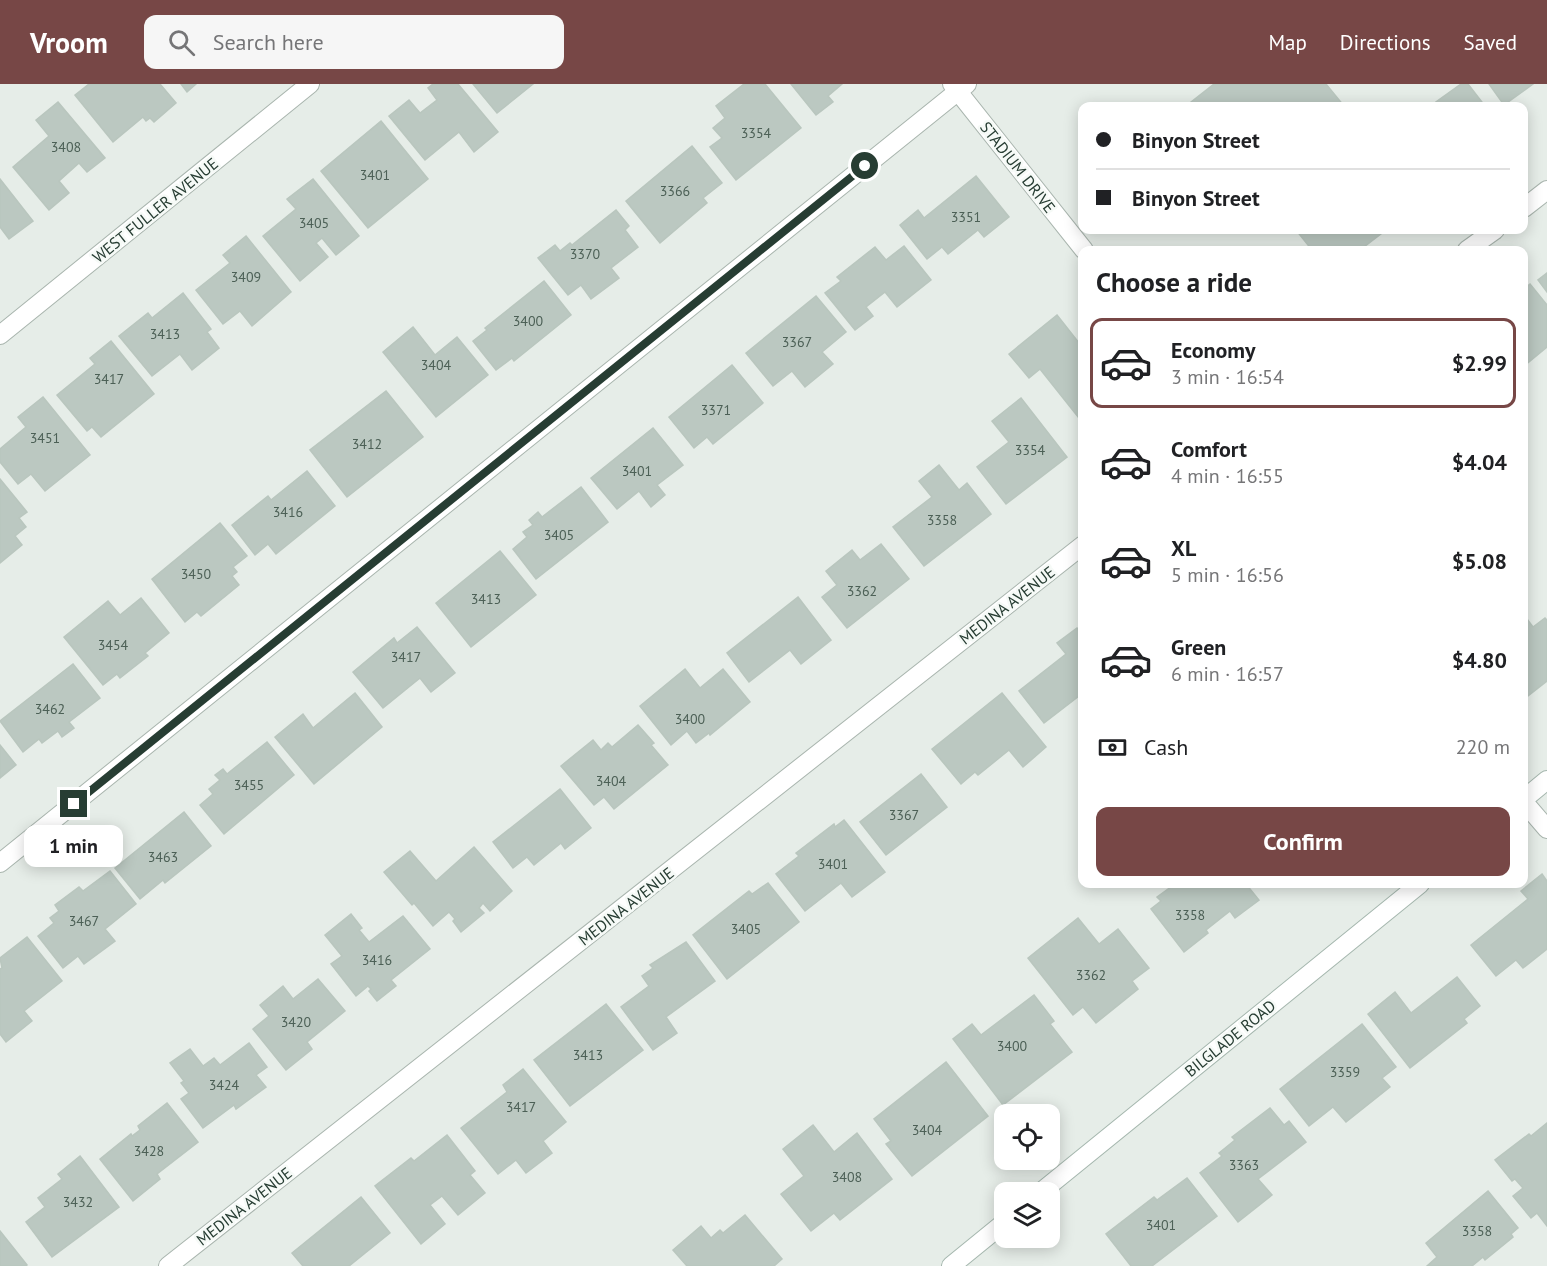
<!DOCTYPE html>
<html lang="en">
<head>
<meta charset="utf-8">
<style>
  :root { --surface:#fff; --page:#f6f6f6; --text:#202124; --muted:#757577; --line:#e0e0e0; --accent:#774746 }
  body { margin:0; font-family:"PT Sans",sans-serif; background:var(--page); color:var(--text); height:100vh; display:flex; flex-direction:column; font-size:22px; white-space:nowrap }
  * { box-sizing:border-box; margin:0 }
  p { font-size:20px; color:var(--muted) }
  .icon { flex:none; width:33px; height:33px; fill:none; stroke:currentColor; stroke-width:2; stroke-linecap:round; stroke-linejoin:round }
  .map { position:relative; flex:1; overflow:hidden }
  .details { position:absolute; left:1078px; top:162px; width:450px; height:642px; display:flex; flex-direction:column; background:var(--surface); border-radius:12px; box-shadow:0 3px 15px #0003 }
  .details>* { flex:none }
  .top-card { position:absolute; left:1078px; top:18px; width:450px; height:132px; border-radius:12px; box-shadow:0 3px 15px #0003; display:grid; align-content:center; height:132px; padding:0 18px; background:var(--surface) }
  .buttons { position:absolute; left:994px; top:1020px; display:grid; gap:12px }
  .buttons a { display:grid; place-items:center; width:66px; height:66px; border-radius:12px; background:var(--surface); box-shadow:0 3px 15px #0003; font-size:30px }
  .end { position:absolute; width:27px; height:27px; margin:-14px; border:8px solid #273d33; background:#fff; box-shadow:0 0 0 3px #fff }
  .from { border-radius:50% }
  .bubble { position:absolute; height:42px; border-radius:12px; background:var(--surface); box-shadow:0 3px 15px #0003; font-size:20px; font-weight:800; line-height:42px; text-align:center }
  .top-card b { display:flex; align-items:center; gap:21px; height:57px; font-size:22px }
  .top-card b+b { border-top:2px solid var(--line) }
  .top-card i { width:15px; height:15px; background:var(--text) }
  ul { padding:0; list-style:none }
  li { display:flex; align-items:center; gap:18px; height:90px; margin:0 12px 9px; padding:0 6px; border:3px solid transparent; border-radius:12px }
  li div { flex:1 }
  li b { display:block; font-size:22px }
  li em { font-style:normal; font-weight:800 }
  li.on { border-color:var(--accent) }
  li>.icon { width:54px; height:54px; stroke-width:1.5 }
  h2 { padding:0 18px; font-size:27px; line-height:72px }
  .pay { display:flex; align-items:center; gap:15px; height:66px; padding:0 18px; font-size:22px }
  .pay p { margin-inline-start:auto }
  .cta { display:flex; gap:12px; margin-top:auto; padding:12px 18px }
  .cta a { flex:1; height:69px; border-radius:12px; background:var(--accent); color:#fff; font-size:24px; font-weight:800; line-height:69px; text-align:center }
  header { display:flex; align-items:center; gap:36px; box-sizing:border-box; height:84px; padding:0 30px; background:var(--accent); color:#fff }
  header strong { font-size:28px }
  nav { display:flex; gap:33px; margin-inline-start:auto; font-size:21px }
  .search { width:420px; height:54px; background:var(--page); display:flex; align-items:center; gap:15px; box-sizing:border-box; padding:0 21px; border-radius:12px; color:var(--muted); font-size:22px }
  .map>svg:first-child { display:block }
  .building { fill:#bbc8c1; stroke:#b9c6be; stroke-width:1.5 }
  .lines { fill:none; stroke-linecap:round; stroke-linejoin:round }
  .street-casing { stroke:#a9b5ae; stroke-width:20 }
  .secondary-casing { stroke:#a5b7ae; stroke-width:20 }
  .street { stroke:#fff; stroke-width:18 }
  .secondary { stroke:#fff; stroke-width:18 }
  .route { stroke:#273d33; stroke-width:8 }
  .labels { text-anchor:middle; stroke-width:5; stroke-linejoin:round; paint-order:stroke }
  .number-label { font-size:14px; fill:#4c6056 }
  .street-label { font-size:16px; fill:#273d33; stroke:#f6faf7 }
</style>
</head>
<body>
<header>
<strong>Vroom</strong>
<div class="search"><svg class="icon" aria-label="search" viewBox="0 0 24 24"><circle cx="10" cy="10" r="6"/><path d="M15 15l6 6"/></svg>Search here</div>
<nav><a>Map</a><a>Directions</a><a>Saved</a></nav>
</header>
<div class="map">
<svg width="1547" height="1182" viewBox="0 0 1547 1182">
  <rect width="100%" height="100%" fill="#e6ede8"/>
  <g class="building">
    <path d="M89 0H160L176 19 154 38 150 34 146 37 143 33 113 58 75 11Z"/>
    <path d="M181 0H196L187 8Z"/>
    <path d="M433 0H458L498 48 474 68 459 48 425 76 389 32 409 16 420 29 437 16 428 4Z"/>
    <path d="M473 0H533L497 29Z"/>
    <path d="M744 0H765L801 44 736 96 710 63 722 54 713 44 725 34 716 22Z"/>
    <path d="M791 0H842L828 12 833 18 816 31Z"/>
    <path d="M1214 0H1326L1344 22H1186Z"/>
    <path d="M1461 0H1468L1485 22H1439L1436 18Z"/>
    <path d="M1489 0H1533L1504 21Z"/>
    <path d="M58 18 105 74 87 88 79 79 59 97 69 109 49 126 13 83 49 52 36 36Z"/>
    <path d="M381 37 428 95 368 144 321 87Z"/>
    <path d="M692 62 722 99 703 114 707 119 660 159 626 117Z"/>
    <path d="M976 92 1009 133 984 153 978 146 948 170 942 163 927 175 900 141 918 126 924 134Z"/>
    <path d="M0 95 33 137 9 155 0 143Z"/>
    <path d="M313 95 359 152 336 171 322 154 316 159 328 173 300 197 263 152 296 125 287 115Z"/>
    <path d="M616 126 629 142 625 146 638 163 611 184 619 194 591 215 581 201 568 211 538 174 555 161 560 167 570 159 572 161Z"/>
    <path d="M1296 146H1386L1360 166H1312Z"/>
    <path d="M246 152 291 208 252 242 240 227 223 240 196 206 230 179 223 171Z"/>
    <path d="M904 162 931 196 897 223 885 208 866 223 873 232 855 246 825 209 841 197 837 193 875 163 886 176Z"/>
    <path d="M1547 189V208L1538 196Z"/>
    <path d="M544 197 571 231 514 277 512 274 496 286 473 257 487 246 485 244Z"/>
    <path d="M1530 200 1547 221V263L1524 282V205Z"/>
    <path d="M183 209 211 245 207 248 219 264 192 286 180 270 152 292 119 252 148 229 152 234Z"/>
    <path d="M816 212 846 248 822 268 833 280 805 303 792 287 773 302 746 269Z"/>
    <path d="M1057 231 1083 264V339L1040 285 1029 294 1009 270Z"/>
    <path d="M413 243 435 271 457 253 488 291 436 333 383 268Z"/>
    <path d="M111 257 154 310 101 353 92 343 87 347 57 311 95 280 90 274Z"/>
    <path d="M732 281 763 319 713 360 707 353 694 364 669 333Z"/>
    <path d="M386 307 423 353 347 413 310 366Z"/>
    <path d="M43 313 90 371 45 407 31 390 18 400 0 378V365L26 343 18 333Z"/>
    <path d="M1021 314 1067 373 1006 420 977 383 1009 358 992 337Z"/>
    <path d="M653 344 683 381 657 401 665 411 651 423 639 407 617 425 591 394Z"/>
    <path d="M939 381 959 406 967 399 991 430 924 482 893 443 932 413 919 397Z"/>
    <path d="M307 387 335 422 276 470 268 460 255 471 232 441 268 412 271 416Z"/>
    <path d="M0 395 27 428 19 434 26 443 15 452 22 461 0 479Z"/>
    <path d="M581 403 608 438 536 495 513 465 527 453 523 448 533 441 529 436 538 428 542 433Z"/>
    <path d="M220 439 247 472 233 483 237 488 232 492 239 501 201 532 197 528 185 538 152 495Z"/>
    <path d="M881 460 909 495 847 544 822 513 837 501 826 487 852 466 860 476Z"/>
    <path d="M500 467 536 511 471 563 436 519Z"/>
    <path d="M798 513 831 556 801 580 790 566 749 598 727 569Z"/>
    <path d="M141 514 169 549 145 569 148 572 120 594 117 590 103 601 64 553 108 517 120 531Z"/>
    <path d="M1524 531 1533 543 1545 534 1547 536V597L1524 615Z"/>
    <path d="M417 543 455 589 431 608 420 594 383 624 353 588 394 554 397 559Z"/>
    <path d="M1077 544 1083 551V609L1044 639 1019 607 1066 570 1057 559Z"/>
    <path d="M73 580 100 614 69 638 74 644 62 653 58 647 42 659 39 655 23 668 0 637Z"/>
    <path d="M685 585 700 604 723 585 750 618 710 651 709 649 696 659 687 647 671 661 640 622Z"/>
    <path d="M355 609 382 643 314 700 275 653 303 630 313 644Z"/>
    <path d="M1002 609 1046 663 1023 683 1009 666 978 691 975 688 961 700 932 665Z"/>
    <path d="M638 641 654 659 651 661 668 681 614 725 604 713 594 721 561 682 593 656 601 666 608 659 612 663Z"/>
    <path d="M267 658 294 691 224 750 200 721 213 710 209 705 220 696 215 691 223 685 227 690Z"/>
    <path d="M0 661 16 681 0 694Z"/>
    <path d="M921 690 947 723 886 771 860 738Z"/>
    <path d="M560 705 591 744 565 765 561 759 534 781 527 773 513 784 493 758Z"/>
    <path d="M184 728 211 762 165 799 163 796 140 815 115 784Z"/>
    <path d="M844 736 885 788 852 813 841 799 805 827 776 790 799 772 796 769 834 740 835 743Z"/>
    <path d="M474 763 512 807 490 827 483 819 479 824 484 829 461 848 453 837 455 835 449 828 433 842 414 819 412 821 384 788 410 767 436 797Z"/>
    <path d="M110 787 136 820 105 845 115 857 84 880 78 872 63 884 38 852 54 839 50 834 59 827 55 821 79 803 83 807Z"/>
    <path d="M1542 790 1547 797V865L1523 884 1516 876 1496 892 1471 861 1528 815 1521 807Z"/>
    <path d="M768 799 799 838 727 895 693 851 749 807 752 810Z"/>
    <path d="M1175 800H1246L1259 816 1235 834 1230 827 1206 846 1208 849 1184 868 1151 825 1161 817 1157 813Z"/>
    <path d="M351 830 362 844 359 846 369 858 403 832 430 865 391 896 396 902 377 917 369 907 371 905 368 902 356 912 331 880 342 872 325 851Z"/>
    <path d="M1078 834 1099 860 1118 845 1149 884 1132 897 1138 905 1096 939 1083 923 1073 931 1028 874Z"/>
    <path d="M27 853 62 897 24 927 32 937 6 958 0 950V885L2 884 0 874Z"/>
    <path d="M686 858 715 897 666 933 677 949 653 966 621 923 649 902 642 892 653 884 650 881Z"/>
    <path d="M1457 893 1480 922 1464 935 1467 939 1410 984 1368 930 1395 908 1411 929Z"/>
    <path d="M318 895 345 927 307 958 312 965 286 986 253 945 269 932 260 921 283 902 293 915Z"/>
    <path d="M1034 911 1054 937 1050 940 1072 968 1003 1021 953 955 972 940 981 951Z"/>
    <path d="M606 920 643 966 570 1022 534 976Z"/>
    <path d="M1362 940 1396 983 1382 994 1390 1003 1346 1038 1333 1023 1309 1042 1280 1005Z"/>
    <path d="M249 959 267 983 256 991 266 1003 236 1025 234 1021 203 1044 181 1015 189 1009 181 999 184 997 170 979 190 965 203 982 214 974 220 981Z"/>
    <path d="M946 978 988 1032 912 1092 886 1060 891 1057 874 1035Z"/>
    <path d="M523 985 566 1038 543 1057 552 1069 526 1089 516 1076 498 1090 461 1044 507 1008 503 1001Z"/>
    <path d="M167 1019 198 1058 157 1090 160 1095 133 1117 100 1075 131 1050 132 1052 140 1046 138 1042Z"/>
    <path d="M1270 1024 1284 1041 1289 1037 1306 1058 1258 1095 1272 1111 1238 1138 1200 1089 1222 1072 1219 1069 1235 1056 1232 1053Z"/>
    <path d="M1547 1039V1142L1537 1129 1531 1134 1513 1112 1523 1104 1515 1095 1512 1097 1495 1076 1529 1050 1531 1052Z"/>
    <path d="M813 1041 834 1068 857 1049 892 1095 840 1136 834 1129 811 1147 781 1110 804 1092 783 1065Z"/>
    <path d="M447 1051 475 1087 470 1091 485 1109 458 1131 442 1112 430 1121 445 1140 421 1160 375 1102 411 1074 414 1077Z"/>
    <path d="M80 1072 119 1123 52 1173 26 1138 45 1123 38 1114 62 1095 58 1090Z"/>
    <path d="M1187 1094 1217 1132 1152 1182H1131L1106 1150 1154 1113 1157 1116Z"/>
    <path d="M1488 1107 1518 1144 1511 1150 1513 1153 1485 1176 1483 1173 1472 1182H1427L1437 1173 1426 1159Z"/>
    <path d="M361 1113 390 1149 349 1182H303L292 1169Z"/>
    <path d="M745 1131 782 1175 774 1182H687L673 1166 701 1142 711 1154 720 1146 723 1149Z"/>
    <path d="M0 1147 27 1181 26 1182H0Z"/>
  </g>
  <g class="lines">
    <g class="street-casing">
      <g id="street">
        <path d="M952 0 1084 166"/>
        <path d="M1524 124 1547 106"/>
        <path d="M1467 166 1495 146"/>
        <path d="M0 251 310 0"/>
        <path d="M1524 718 1547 745"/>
        <path d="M0 779 967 0"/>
        <path d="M168 1182 1083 461"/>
      </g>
    </g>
    <g class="secondary-casing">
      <g id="secondary">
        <path d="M1524 715 1547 696"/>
        <path d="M1041 1108 1420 800"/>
        <path d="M951 1182 1005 1138"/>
      </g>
    </g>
    <use href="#street" class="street"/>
    <use href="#secondary" class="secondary"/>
  </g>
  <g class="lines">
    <path class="route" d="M74 720 865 82"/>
  </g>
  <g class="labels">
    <g class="number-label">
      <text x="756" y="54">3354</text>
      <text x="66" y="68">3408</text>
      <text x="375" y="96">3401</text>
      <text x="675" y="112">3366</text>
      <text x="966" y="138">3351</text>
      <text x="314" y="144">3405</text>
      <text x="585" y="175">3370</text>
      <text x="246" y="198">3409</text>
      <text x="528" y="242">3400</text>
      <text x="165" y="255">3413</text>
      <text x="797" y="263">3367</text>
      <text x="436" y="286">3404</text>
      <text x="109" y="300">3417</text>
      <text x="716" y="331">3371</text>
      <text x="45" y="359">3451</text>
      <text x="367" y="365">3412</text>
      <text x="1030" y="371">3354</text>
      <text x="637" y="392">3401</text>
      <text x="288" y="433">3416</text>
      <text x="942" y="441">3358</text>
      <text x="559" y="456">3405</text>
      <text x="196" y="495">3450</text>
      <text x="862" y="512">3362</text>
      <text x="486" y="520">3413</text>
      <text x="113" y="566">3454</text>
      <text x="406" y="578">3417</text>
      <text x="50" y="630">3462</text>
      <text x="690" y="640">3400</text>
      <text x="611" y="702">3404</text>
      <text x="249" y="706">3455</text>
      <text x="904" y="736">3367</text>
      <text x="163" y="778">3463</text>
      <text x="833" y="785">3401</text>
      <text x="1190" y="836">3358</text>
      <text x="84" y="842">3467</text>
      <text x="746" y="850">3405</text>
      <text x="377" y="881">3416</text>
      <text x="1091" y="896">3362</text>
      <text x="296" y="943">3420</text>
      <text x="1012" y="967">3400</text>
      <text x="588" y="976">3413</text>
      <text x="1345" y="993">3359</text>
      <text x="224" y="1006">3424</text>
      <text x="521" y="1028">3417</text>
      <text x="927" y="1051">3404</text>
      <text x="149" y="1072">3428</text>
      <text x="1244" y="1086">3363</text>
      <text x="847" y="1098">3408</text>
      <text x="78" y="1123">3432</text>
      <text x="1161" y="1146">3401</text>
      <text x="1477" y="1152">3358</text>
    </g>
    <g class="street-label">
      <text transform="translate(1018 83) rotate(52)" y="6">STADIUM DRIVE</text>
      <text transform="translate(155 126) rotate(-39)" y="6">WEST FULLER AVENUE</text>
      <text transform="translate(1007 521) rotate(-38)" y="6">MEDINA AVENUE</text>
      <text transform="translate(626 822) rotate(-38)" y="6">MEDINA AVENUE</text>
      <text transform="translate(1230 954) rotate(-39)" y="6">BILGLADE ROAD</text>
      <text transform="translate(244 1122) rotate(-38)" y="6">MEDINA AVENUE</text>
    </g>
  </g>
</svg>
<div class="buttons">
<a><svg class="icon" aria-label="locate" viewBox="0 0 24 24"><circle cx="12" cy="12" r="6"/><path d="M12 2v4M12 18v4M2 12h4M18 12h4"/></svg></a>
<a><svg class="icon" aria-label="layers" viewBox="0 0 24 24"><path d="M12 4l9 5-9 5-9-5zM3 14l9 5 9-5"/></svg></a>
</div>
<i class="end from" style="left:865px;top:82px"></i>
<i class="end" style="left:74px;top:720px"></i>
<div class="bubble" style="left:24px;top:741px;width:99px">1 min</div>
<div class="top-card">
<b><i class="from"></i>Binyon Street</b>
<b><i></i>Binyon Street</b>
</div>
<section class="details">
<h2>Choose a ride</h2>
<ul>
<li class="on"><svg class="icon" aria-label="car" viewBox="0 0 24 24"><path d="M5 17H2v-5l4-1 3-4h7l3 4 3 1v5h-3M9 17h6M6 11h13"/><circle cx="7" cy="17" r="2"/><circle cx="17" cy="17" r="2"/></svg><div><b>Economy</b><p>3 min · 16:54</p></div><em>$2.99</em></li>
<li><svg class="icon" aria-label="car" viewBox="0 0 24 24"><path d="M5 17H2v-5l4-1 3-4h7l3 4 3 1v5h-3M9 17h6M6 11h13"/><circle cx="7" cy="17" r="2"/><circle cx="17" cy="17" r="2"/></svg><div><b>Comfort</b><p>4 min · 16:55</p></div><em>$4.04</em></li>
<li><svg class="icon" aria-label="car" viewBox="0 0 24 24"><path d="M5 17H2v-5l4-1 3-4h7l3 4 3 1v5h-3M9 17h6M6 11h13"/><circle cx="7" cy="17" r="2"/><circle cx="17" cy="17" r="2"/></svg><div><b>XL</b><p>5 min · 16:56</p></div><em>$5.08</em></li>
<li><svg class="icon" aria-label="car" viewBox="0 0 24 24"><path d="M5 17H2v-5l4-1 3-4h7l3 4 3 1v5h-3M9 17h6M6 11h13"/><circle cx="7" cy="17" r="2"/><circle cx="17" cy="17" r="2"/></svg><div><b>Green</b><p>6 min · 16:57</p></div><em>$4.80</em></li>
</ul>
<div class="pay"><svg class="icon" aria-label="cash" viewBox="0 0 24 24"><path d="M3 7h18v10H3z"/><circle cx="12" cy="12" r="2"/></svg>Cash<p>220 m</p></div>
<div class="cta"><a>Confirm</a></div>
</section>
</div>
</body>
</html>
